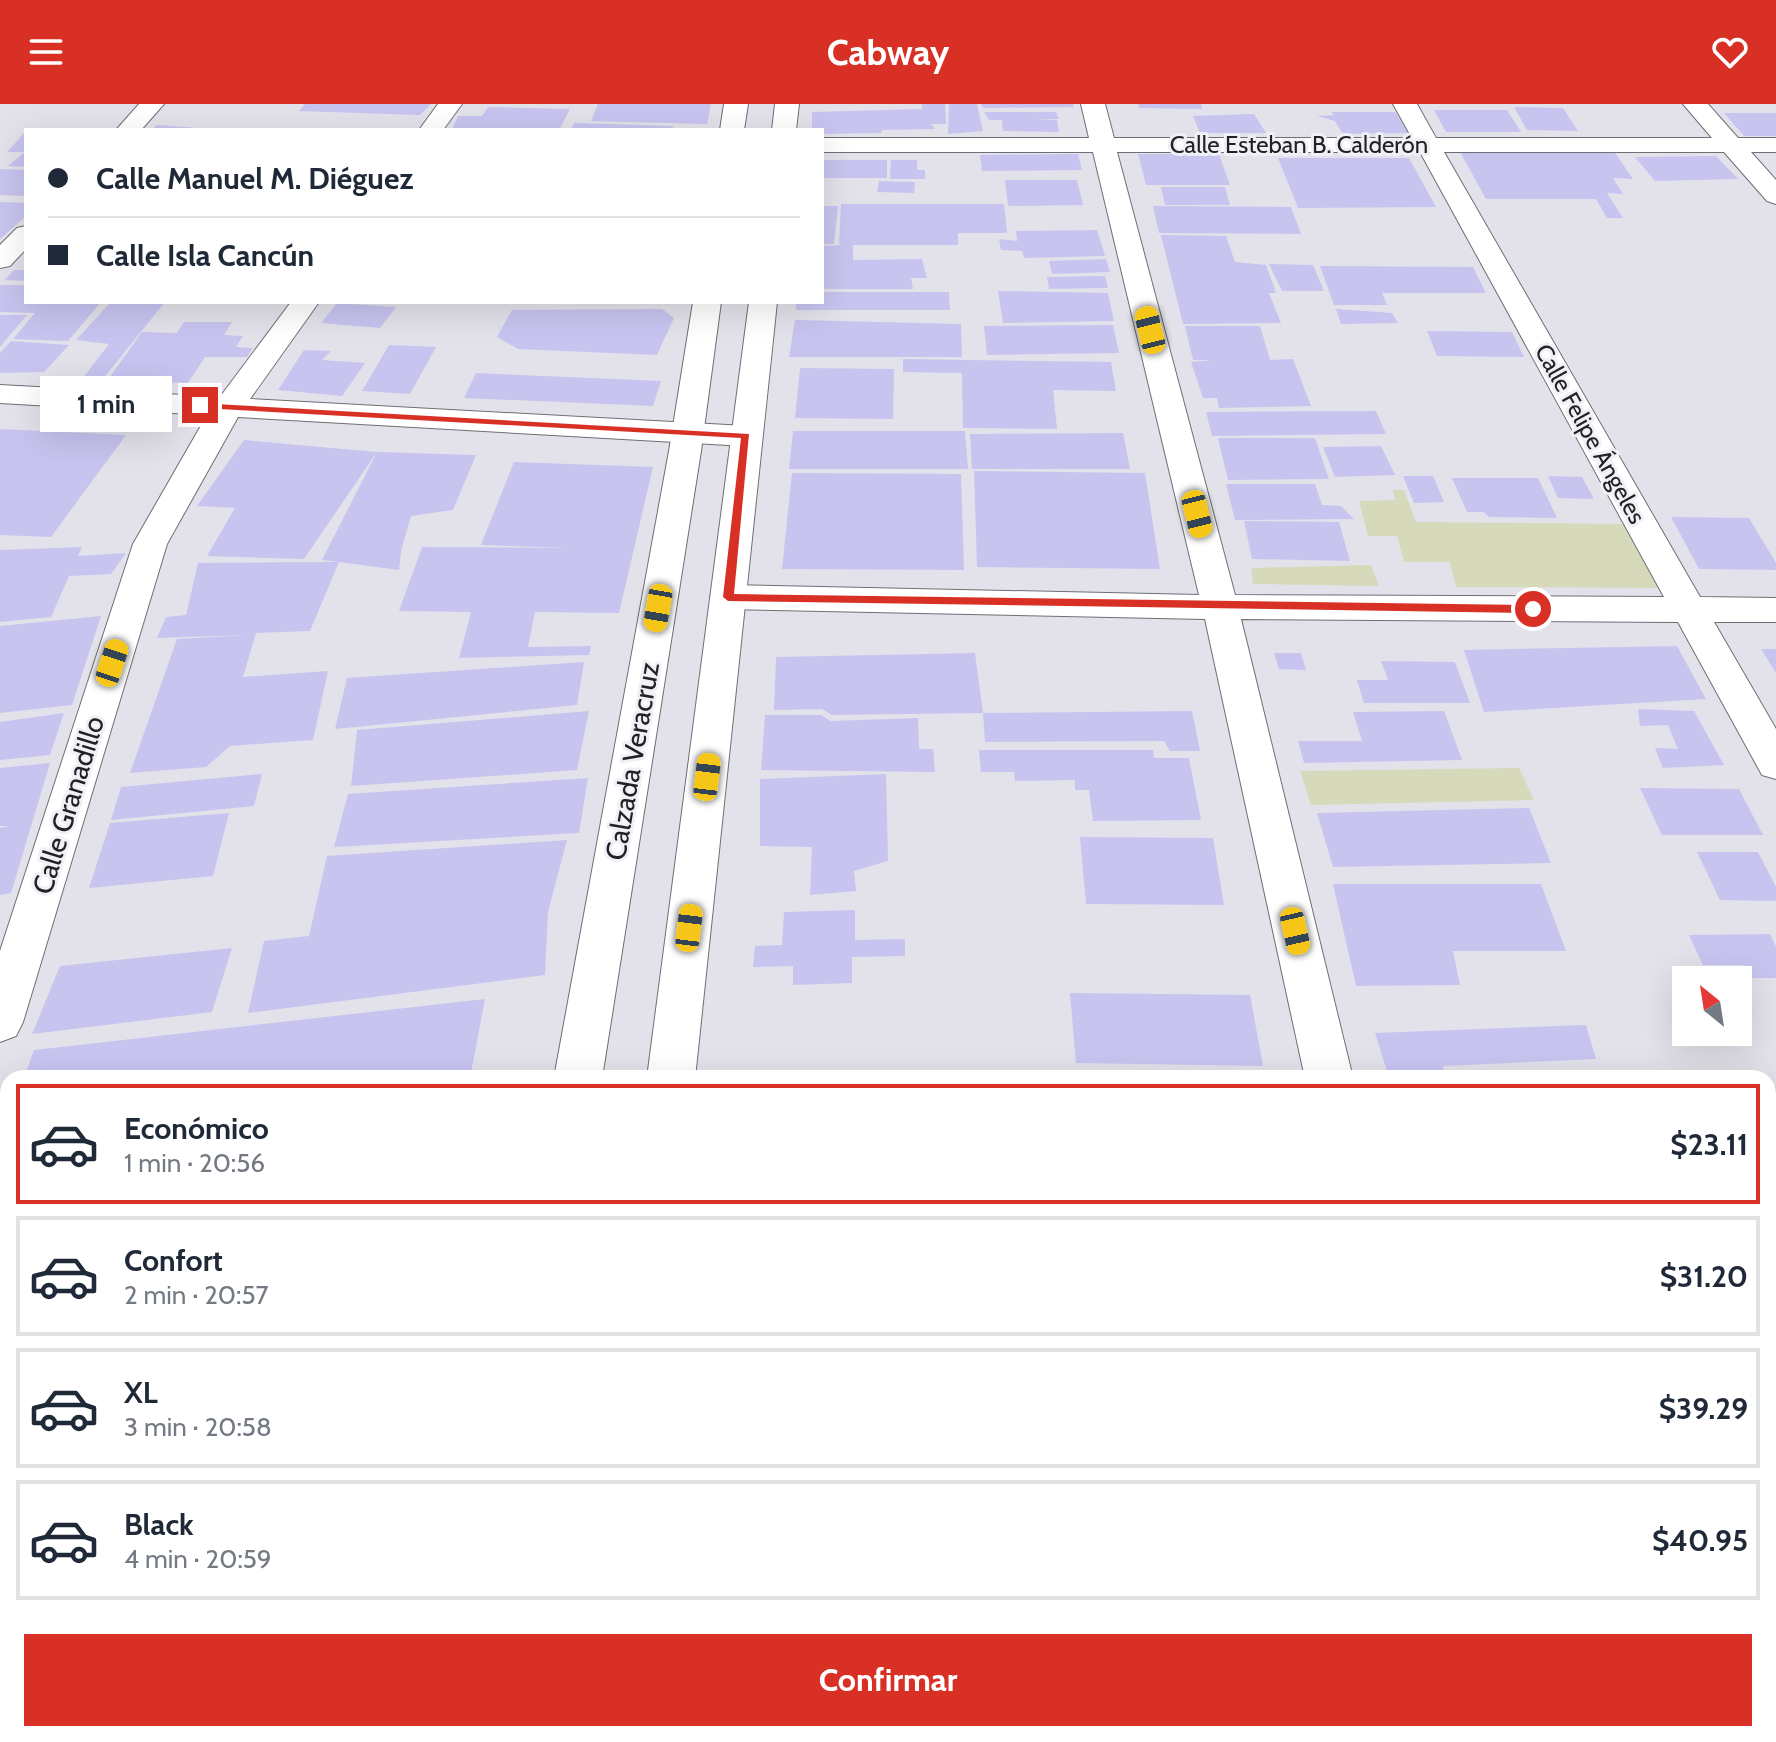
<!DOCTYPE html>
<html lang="es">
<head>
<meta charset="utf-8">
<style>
  :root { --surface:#fff; --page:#f6f6f7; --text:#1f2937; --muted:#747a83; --line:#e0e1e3; --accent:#d93025 }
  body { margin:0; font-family:Cabin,sans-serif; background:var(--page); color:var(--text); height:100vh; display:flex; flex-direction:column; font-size:30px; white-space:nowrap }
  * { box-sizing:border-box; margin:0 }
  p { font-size:26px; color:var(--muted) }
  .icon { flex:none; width:44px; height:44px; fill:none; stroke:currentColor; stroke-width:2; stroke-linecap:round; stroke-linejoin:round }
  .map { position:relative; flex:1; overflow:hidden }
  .side { position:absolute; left:0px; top:966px; width:1776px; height:672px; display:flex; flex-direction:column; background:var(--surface); border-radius:24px 24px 0 0; box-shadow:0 8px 32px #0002 }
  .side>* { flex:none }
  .banner { position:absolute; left:24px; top:24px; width:800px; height:176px; border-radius:0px; box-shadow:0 8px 32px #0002; display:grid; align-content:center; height:176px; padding:0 24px; background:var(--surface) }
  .needle { width:52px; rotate:330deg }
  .fabs { position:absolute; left:1672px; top:862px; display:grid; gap:16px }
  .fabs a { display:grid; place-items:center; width:80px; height:80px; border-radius:0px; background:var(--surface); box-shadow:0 8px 32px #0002; font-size:40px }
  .end { position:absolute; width:36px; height:36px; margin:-18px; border:10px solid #d93025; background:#fff; box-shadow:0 0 0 4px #fff }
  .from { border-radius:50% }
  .bubble { position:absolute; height:56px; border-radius:0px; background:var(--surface); box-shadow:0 8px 32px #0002; font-size:26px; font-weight:700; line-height:56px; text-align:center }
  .car { position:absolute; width:24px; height:48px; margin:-24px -12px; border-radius:10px; box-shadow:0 0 6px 2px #0007; background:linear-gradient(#f5c518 24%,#345 0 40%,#f5c518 0 76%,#345 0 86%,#f5c518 0) }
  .banner b { display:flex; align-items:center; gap:28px; height:76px; font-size:30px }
  .banner b+b { border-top:2px solid var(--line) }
  .banner i { width:20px; height:20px; background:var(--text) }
  ul { padding:14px 0 0; list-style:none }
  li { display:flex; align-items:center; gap:24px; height:120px; margin:0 16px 12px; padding:0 8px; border:4px solid var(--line); border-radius:0px }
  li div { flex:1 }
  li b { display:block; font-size:30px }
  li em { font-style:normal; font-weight:700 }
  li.on { border-color:var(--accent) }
  li>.icon { width:72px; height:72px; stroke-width:1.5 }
  .primary-button { display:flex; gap:16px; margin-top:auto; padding:16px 24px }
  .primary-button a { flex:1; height:92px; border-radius:0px; background:var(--accent); color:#fff; font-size:32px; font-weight:700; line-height:92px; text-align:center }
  header { display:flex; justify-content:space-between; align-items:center; height:104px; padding:0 24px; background:var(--accent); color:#fff; font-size:36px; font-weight:700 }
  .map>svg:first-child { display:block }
  .green { fill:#d7d9bb }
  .building { fill:#c7c4f0 }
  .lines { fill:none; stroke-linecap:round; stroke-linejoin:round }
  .minor-casing { stroke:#6f6e75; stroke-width:2 }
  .major-casing { stroke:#6f6e75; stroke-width:2 }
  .minor { fill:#fff; fill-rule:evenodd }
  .major { fill:#fff; fill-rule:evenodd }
  .route { fill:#d93025 }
  .labels { text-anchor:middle; stroke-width:6; stroke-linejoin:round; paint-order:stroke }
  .far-street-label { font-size:24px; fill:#222225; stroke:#f0f0f7 }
  .street-label { font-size:28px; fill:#222225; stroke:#f0f0f7 }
</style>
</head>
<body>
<header><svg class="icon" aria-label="menu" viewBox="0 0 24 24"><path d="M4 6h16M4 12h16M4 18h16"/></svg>Cabway<svg class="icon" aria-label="heart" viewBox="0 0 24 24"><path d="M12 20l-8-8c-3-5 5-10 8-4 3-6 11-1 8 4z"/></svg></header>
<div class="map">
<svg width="1776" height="1638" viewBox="0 0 1776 1638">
  <rect width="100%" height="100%" fill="#e3e2ea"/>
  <g class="green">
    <path d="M1393 386H1404L1416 418 1626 420 1663 484 1456 483 1450 458H1404L1397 432H1368L1359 397 1395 396Z"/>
    <path d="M1371 461 1379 482 1253 480 1251 464Z"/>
    <path d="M1519 664 1534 696 1311 701 1300 667Z"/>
  </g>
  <g class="building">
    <path d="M305 0H431L420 11 299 7Z"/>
    <path d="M598 0H711L707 20 591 17Z"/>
    <path d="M922 0H945L946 20H931L935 25 882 26 881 29 822 30V26H812V8L922 5Z"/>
    <path d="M949 0H977L983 27 948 30Z"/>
    <path d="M981 0H1073L1074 3 983 4Z"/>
    <path d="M1138 0H1201L1202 5 1139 4Z"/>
    <path d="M488 3 570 5 559 26H452L458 12H482Z"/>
    <path d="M1514 3 1563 4 1578 27 1527 26Z"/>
    <path d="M1434 6H1507L1521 28H1446Z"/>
    <path d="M984 8H1056L1059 15 1036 16H1057L1059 28 1003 27 1002 16H989Z"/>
    <path d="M1331 8H1395L1409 29 1343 30 1335 17 1317 12 1334 11Z"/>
    <path d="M1724 9H1776V32H1744Z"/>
    <path d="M1254 10 1266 29H1200L1193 12Z"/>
    <path d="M574 19 673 22 672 26H571Z"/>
    <path d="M157 21 197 24V26H152Z"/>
    <path d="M26 27V63L8 62 25 48H7Z"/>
    <path d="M1460 48 1615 49 1633 75 1613 74 1623 90 1607 89 1623 114H1607L1596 95H1486Z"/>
    <path d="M1078 50 1082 66 982 67 980 51Z"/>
    <path d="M1138 50H1219L1230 81H1146Z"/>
    <path d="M1716 52 1738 75 1655 77 1635 53Z"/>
    <path d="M1278 54H1409L1436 103 1298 104Z"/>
    <rect x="822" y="56" width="65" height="18"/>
    <path d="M891 56H917V66H925V75H890Z"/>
    <path d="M0 65 26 66V92L0 91Z"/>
    <path d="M1005 76H1077L1083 101 1008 102Z"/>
    <path d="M879 77 915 78 914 89 877 88Z"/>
    <path d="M1161 83H1225L1230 101H1165Z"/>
    <path d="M0 98 26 99V112L0 135Z"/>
    <path d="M841 100H1004L1007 129H958V141H853V156L922 155 927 174H911L913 185H822V142L842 141 839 140Z"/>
    <path d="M822 102H838L834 140H822Z"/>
    <path d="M1153 102 1291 103 1301 130 1159 129Z"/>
    <path d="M1097 126 1105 152 1024 154 1022 147 1001 146 999 135 1017 137 1016 127Z"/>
    <path d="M1161 131 1226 132 1235 158 1266 161 1276 189H1269L1281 219 1183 220Z"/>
    <path d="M1106 155 1110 168 1052 170 1049 157Z"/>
    <path d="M1269 160 1313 161 1324 187H1282Z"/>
    <path d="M1320 162 1473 163 1486 189H1382L1387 201H1334Z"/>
    <path d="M14 166H26V177L5 176Z"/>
    <path d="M1105 172 1108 184 1049 185 1047 173Z"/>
    <path d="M0 181H26V198H101L68 237 13 235 35 209 0 208Z"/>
    <path d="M998 187 1108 189 1114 217 1003 219Z"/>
    <path d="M822 188H949L950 206H796V198H822Z"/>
    <path d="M111 198H165L102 276 82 275 109 240 76 236Z"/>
    <path d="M337 199 396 203 380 224 321 219Z"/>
    <path d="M662 205 674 214 657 251 518 245 497 233 512 206Z"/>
    <path d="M1336 205 1392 209 1398 219 1341 220Z"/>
    <path d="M0 211H27L0 243Z"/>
    <path d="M795 216 961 220 962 253H789Z"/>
    <path d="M184 218H232L224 231 243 232 236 243 253 244 247 253H205L188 279 107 277 142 228 177 229Z"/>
    <path d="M1113 221 1119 249 987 251 984 222Z"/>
    <path d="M1185 222H1260L1270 256 1293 255 1311 302 1219 304 1217 294H1203L1191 258 1213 256H1193Z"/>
    <path d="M1427 227 1512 228 1524 253 1437 252Z"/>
    <path d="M11 237 69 241 44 268 0 269V249Z"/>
    <path d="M389 241 436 243 410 290 362 287Z"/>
    <path d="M304 246 331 247 322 256 365 259 342 292 278 286Z"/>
    <path d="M903 255 1111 258 1116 287 1053 286 1057 325 963 324 962 269 903 268Z"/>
    <path d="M800 264 894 265 893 315 795 314Z"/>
    <path d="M476 269 661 277 653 302 464 294Z"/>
    <path d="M1376 307 1386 330 1212 332 1206 308Z"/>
    <path d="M0 325 126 331 51 433 0 431Z"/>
    <path d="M793 327H965L968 365H789Z"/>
    <path d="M1123 329 1130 365H972L970 330Z"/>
    <path d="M1218 334H1315L1329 375 1228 376Z"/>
    <path d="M244 336 377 348 304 455 207 452 235 404 197 402Z"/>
    <path d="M1381 342 1395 371 1335 373 1323 343Z"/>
    <path d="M377 348 476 351 453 406 411 412 401 447 399 466 339 458 310 527 256 529 243 573 328 567 313 636 230 642 206 663 130 669 177 535 246 531 157 534 166 513 186 511 198 459 339 458 322 456Z"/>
    <path d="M514 358 653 363 619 509 535 508 528 543 591 542 589 551 459 554 471 508 399 507 422 443 571 444 481 441Z"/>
    <path d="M974 367 1145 369 1160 465 977 463Z"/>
    <path d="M792 369 961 370 964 466 782 465Z"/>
    <path d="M1403 372H1433L1444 398 1414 399Z"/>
    <path d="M1548 372 1582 373 1594 395 1558 394Z"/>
    <path d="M1452 374H1538L1557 414 1489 413 1483 408H1467Z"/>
    <path d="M1226 380H1315L1322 401 1341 402 1354 415 1235 416Z"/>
    <path d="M1671 413 1749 414 1776 459V466L1699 465Z"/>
    <path d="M1244 417 1339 418 1350 457 1252 455Z"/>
    <path d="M82 443 78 452 126 449 111 470 69 472 51 513 0 518V446Z"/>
    <path d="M101 512 72 601 0 609V522Z"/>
    <path d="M1677 542 1706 595 1484 608 1464 546Z"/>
    <path d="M1761 545H1776V569Z"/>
    <path d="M975 549 983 609 832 611 822 605 774 606 776 553Z"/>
    <path d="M1274 549H1301L1306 566 1279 565Z"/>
    <path d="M1381 557 1455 558 1470 599H1364L1357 576H1388Z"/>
    <path d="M584 558 577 601 335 625 347 574Z"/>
    <path d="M1638 605 1694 607 1724 661 1663 664 1655 644 1678 645 1668 621 1640 622Z"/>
    <path d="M589 607 577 666 351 682 357 626Z"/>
    <path d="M1192 607 1200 647H1170L1164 637 985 638 983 609Z"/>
    <path d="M1444 607 1462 656 1304 659 1298 637H1362L1353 608Z"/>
    <path d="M64 609 50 651 0 656V618Z"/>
    <path d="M765 611H821L831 617 918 614 919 645H933L935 668 761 666Z"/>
    <path d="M979 646H1153L1154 654H1189L1201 716 1093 717 1089 686H1075V676L1015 677 1014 668H981Z"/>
    <path d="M50 659 11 789 0 791V724L9 722H0V664Z"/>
    <path d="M262 670 254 702 111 716 121 683Z"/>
    <path d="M886 670 888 757 854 767 856 787 810 791 812 743 760 742V675Z"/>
    <path d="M588 674 579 729 334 743 348 690Z"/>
    <path d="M1640 684 1739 685 1763 731H1662Z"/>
    <path d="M1529 704 1551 759 1333 763 1317 709Z"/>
    <path d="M229 709 213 772 89 784 110 719Z"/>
    <path d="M1080 733 1213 734 1224 801 1086 800Z"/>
    <path d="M567 736 548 808 545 871 248 909 264 837 309 832 327 752Z"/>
    <path d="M1697 748H1758L1776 783V797L1720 796Z"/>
    <path d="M1333 780H1541L1566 847H1453L1460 881 1356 882Z"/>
    <path d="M855 806V836L905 835V852L852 853V879L793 881V862L753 863 755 842 782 841 784 808Z"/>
    <path d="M1770 830 1776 843V874H1749L1743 861H1703L1689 831Z"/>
    <path d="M232 844 212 908 32 930 60 862Z"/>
    <path d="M1070 889 1250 891 1263 962 1076 959Z"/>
    <path d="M485 895 470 974H24L34 946Z"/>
    <path d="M1586 921 1596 955 1443 962 1446 974H1389L1375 929Z"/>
    <rect x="1768" y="983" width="8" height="37"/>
    <path d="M8 1064V1291L0 1293V1082Z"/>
    <rect x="1768" y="1073" width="8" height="107"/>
    <path d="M1768 1266 1776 1285V1349H1768Z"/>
    <path d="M8 1483V1630H167L164 1638H0V1485Z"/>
    <path d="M221 1630H375L374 1638H219Z"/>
  </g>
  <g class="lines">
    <g class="minor-casing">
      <g id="minor">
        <path d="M139 0H164L141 26H116Z"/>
        <path d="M438 0H462L443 26H419Z"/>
        <path d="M1081 0H1105L1114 34H1412L1393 0H1417L1436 34H1712L1683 0H1708L1738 34H1776V48H1751L1776 76V100L1767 97 1724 48H1444L1700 493 1776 494V518H1714L1776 625V675L1762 671 1678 518 1241 515 1353 974H1305L1205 515 728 505 715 501 710 493 715 485 728 481 1199 491 1093 48H822V34H1089ZM1117 48H1420L1664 493 1235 491Z"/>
        <path d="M26 122V145L10 162 0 164V141L17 124Z"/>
        <path d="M291 198H319L250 295 746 322 757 325 762 332 757 339 746 342 238 313 167 440 23 918 16 932 0 938V847L133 440 207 311 0 299V281L220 293Z"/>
        <path d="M550 1630H770L773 1638H547Z"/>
        <path d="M1449 1630H1513L1515 1638H1451Z"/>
      </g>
    </g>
    <g class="major-casing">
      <g id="major">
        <path d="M724 0H748L744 26H720Z"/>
        <path d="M775 0H799L796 26H772Z"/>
        <path d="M693 198H721L701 347 602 974H554L669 347Z"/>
        <path d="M749 198H777L695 974H647Z"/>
        <path d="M8 1320V1378L0 1380V1322Z"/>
        <path d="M8 1401V1461L0 1463V1403Z"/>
        <path d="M456 1630H520L519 1638H455Z"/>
        <path d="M561 1630H625L624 1638H560Z"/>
      </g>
    </g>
    <use href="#minor" class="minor"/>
    <use href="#major" class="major"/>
  </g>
  <path class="route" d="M197 299 749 330 734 490 1533 501 1538 505 1533 509 728 497 723 493 741 334 200 304Z"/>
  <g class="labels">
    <g class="far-street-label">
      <text x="1299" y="49">Calle Esteban B. Calderón</text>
      <text transform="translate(1590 330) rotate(61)" y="8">Calle Felipe Ángeles</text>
    </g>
    <g class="street-label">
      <text transform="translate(632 657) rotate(-80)" y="10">Calzada Veracruz</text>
      <text transform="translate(68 701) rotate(-73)" y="10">Calle Granadillo</text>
    </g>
  </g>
</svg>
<div class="fabs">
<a><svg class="needle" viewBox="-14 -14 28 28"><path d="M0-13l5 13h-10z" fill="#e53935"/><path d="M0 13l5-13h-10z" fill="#747a83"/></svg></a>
</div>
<i class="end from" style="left:1533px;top:505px"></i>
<i class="end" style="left:200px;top:301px"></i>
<div class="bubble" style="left:40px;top:272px;width:132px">1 min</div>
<i class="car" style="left:1150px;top:226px;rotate:346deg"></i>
<i class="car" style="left:1197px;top:410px;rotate:166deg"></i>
<i class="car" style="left:658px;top:504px;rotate:190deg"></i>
<i class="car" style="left:112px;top:559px;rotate:18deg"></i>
<i class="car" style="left:707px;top:673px;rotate:7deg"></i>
<i class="car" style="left:689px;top:824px;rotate:7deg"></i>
<i class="car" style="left:1295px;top:827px;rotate:167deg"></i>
<div class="banner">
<b><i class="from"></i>Calle Manuel M. Diéguez</b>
<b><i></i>Calle Isla Cancún</b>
</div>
<section class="side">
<ul>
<li class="on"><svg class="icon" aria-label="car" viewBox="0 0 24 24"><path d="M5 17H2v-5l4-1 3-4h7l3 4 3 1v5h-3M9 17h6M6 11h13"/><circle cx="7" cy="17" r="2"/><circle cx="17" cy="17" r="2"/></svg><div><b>Económico</b><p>1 min · 20:56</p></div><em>$23.11</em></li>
<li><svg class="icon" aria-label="car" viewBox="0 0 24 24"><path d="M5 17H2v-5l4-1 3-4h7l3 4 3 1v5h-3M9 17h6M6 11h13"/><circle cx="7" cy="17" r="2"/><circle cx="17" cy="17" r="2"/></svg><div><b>Confort</b><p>2 min · 20:57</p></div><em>$31.20</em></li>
<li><svg class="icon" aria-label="car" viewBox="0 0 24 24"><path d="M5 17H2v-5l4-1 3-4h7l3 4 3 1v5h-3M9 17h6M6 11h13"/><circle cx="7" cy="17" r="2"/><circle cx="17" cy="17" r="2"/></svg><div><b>XL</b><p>3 min · 20:58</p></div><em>$39.29</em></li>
<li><svg class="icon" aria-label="car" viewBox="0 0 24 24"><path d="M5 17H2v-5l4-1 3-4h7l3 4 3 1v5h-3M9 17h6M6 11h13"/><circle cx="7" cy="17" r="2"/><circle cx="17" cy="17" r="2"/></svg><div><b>Black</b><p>4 min · 20:59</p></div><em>$40.95</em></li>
</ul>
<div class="primary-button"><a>Confirmar</a></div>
</section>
</div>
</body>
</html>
